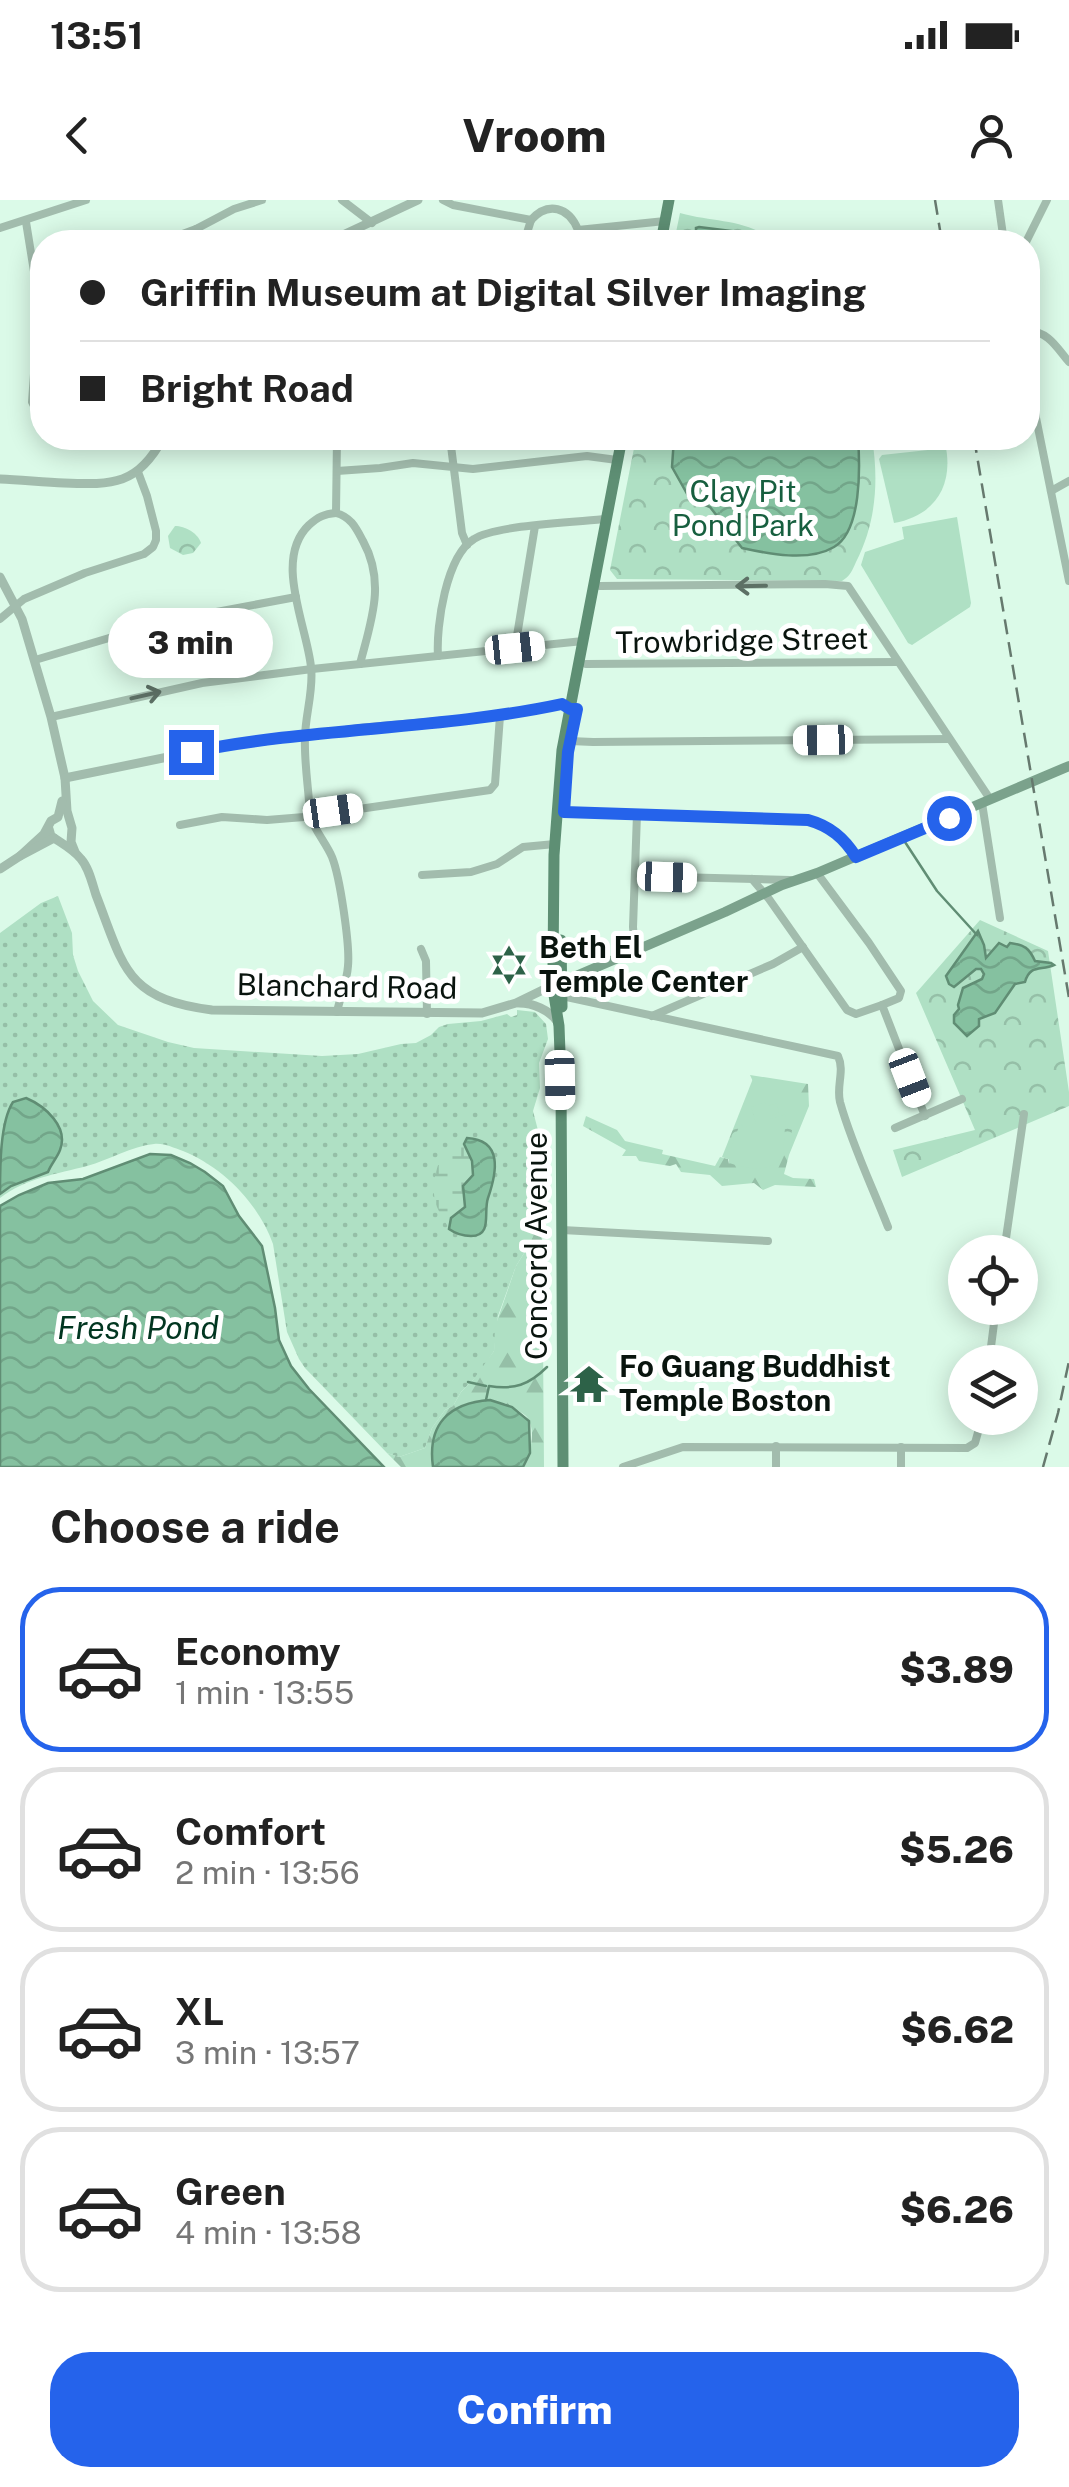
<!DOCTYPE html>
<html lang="en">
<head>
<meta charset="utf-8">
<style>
  :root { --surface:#fff; --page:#f2f2f2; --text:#222; --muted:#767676; --line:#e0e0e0; --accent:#2563eb }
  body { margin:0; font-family:"Public Sans",sans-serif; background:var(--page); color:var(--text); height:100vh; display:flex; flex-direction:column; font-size:38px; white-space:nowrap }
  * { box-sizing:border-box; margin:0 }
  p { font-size:32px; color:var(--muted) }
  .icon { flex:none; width:55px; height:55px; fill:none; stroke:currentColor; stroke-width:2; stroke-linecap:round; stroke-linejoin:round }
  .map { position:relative; height:1267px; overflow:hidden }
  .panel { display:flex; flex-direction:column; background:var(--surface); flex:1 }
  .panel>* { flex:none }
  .guide { position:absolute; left:30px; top:30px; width:1010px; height:220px; border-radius:40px; box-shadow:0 5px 25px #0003; display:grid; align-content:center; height:220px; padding:0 50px; background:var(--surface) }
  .controls { position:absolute; left:948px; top:1035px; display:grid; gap:20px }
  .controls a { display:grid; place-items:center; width:90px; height:90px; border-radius:50%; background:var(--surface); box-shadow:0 5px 25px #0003; font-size:50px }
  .end { position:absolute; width:45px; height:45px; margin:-22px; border:12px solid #2563eb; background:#fff; box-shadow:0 0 0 5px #fff }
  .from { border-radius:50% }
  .bubble { position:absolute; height:70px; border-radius:35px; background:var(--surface); box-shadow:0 5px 25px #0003; font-size:32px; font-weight:800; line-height:70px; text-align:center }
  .car { position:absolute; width:30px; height:60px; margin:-30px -15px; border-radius:12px; box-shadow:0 0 8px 2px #0007; background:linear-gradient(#fff 24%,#345 0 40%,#fff 0 76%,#345 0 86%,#fff 0) }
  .guide b { display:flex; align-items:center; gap:35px; height:95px; font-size:38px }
  .guide b+b { border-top:2px solid var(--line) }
  .guide i { width:25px; height:25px; background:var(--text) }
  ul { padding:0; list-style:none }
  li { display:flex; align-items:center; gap:30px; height:165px; margin:0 20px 15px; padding:0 30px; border:5px solid var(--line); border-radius:40px }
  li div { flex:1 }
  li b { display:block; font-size:38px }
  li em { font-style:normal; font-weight:800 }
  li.selected { border-color:var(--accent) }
  li>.icon { width:90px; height:90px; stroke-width:1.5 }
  h2 { padding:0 50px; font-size:45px; line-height:120px }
  .cta { display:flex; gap:20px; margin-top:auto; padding:20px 50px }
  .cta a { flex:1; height:115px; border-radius:40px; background:var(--accent); color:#fff; font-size:40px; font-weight:800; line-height:115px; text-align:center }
  .status { display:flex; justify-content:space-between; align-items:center; height:70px; padding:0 50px; background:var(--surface); direction:ltr }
  .status svg { height:28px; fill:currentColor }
  header { display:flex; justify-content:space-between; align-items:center; height:130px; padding:0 50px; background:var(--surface); font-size:45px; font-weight:800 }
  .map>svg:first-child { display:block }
  .grass { fill:url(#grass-dots) }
  .forest { fill:url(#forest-firs) }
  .wetland { fill:url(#wetland-marsh) }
  .park { fill:url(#park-crowns) }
  .garden { fill:#afe0c4 }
  .water { fill:url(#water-waves); stroke:#608d74; stroke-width:2.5 }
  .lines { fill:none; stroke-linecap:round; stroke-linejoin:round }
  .stream { stroke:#608d74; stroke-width:2.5 }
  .minor { stroke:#a2bcad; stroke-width:8 }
  .tertiary { stroke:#a2bcad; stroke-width:9 }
  .secondary { stroke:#7ba28c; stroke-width:10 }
  .primary { stroke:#5e8f74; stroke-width:11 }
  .rail { stroke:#66796e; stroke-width:2.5; stroke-dasharray:15 8; stroke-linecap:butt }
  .oneway { stroke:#5d7065 }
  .route { stroke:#2563eb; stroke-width:12 }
  .labels { text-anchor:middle; stroke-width:10; stroke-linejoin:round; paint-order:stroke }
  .park-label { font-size:30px; fill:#175f3f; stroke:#fff }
  .street-label { font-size:30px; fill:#09140e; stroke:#fff }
  .poi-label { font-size:30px; font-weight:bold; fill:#09140e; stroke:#fff; text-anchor:start }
  .water-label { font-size:32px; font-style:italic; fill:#013620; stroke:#fff }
</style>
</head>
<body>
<div class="status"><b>13:51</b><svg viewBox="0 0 49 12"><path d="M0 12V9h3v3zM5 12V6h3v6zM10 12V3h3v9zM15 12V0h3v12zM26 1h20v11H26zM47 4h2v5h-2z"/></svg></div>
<header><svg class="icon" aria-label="back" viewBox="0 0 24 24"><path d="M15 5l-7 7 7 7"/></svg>Vroom<svg class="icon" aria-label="person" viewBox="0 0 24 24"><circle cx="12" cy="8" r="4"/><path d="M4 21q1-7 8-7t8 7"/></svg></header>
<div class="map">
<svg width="1069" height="1267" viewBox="0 0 1069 1267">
  <defs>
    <pattern id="grass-dots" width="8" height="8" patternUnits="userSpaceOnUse" patternTransform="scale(2.5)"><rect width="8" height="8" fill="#afe0c4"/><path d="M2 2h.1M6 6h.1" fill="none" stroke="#95bfa7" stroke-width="1.8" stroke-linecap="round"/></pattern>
    <pattern id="forest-firs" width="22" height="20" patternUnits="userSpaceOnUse" patternTransform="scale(2.5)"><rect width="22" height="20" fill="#afe0c4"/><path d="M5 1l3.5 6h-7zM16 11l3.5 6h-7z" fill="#95bfa7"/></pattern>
    <pattern id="wetland-marsh" width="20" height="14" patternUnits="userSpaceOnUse" patternTransform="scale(2.5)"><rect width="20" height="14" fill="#afe0c4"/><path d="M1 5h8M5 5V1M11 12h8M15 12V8" fill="none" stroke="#95bfa7"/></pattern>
    <pattern id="park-crowns" width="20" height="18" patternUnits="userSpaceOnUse" patternTransform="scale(2.5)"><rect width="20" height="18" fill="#afe0c4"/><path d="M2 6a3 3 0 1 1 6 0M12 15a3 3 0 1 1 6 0" fill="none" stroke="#95bfa7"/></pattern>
    <pattern id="water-waves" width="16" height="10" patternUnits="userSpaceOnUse" patternTransform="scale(2.5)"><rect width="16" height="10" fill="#85c1a0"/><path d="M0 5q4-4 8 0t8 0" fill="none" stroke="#72a589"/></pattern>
  </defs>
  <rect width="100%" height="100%" fill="#dbfae8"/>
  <path class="grass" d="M58 696 72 733 73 755 78 771 93 801 118 825 168 842 194 848 322 856 358 854 401 844 416 843 431 835 439 827 448 824 481 821 507 814 511 817 517 815V810L535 812 546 824 548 839 539 863 540 888 533 911 541 942 542 1017 528 1047 516 1066 498 1116 494 1151 480 1173 461 1192 453 1206 445 1210 432 1228 425 1248 399 1257 387 1253 305 1168 299 1159 287 1132 273 1044C259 1004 223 967 183 951 173 948 165 943 154 944 132 946 109 960 87 966 57 974 26 978 0 998V733L41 703Z"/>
  <g class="forest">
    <path d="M750 875 808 884 809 906 789 955 784 974 793 978 814 979 816 987 775 985 763 990 754 983 722 986 710 975 681 972 676 964 670 966 639 961 636 956H622L626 950 583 926 586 916 617 930 625 941 663 950 662 954 715 966 720 957 728 959 729 964 756 888Z"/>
    <path d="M542 1017 544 1267H523C530 1254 537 1231 527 1217 522 1212 511 1207 505 1203L434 1237 431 1251 433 1267H401L387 1253 399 1257 425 1248 432 1228 445 1210 453 1206 461 1192 473 1180 494 1151 495 1127 516 1066 528 1047Z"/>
  </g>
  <path class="wetland" d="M463 938H467L464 944 472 961 473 975 463 992 465 1007 451 1018 449 1029C446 1022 440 1015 437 1007 428 985 439 944 463 938Z"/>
  <g class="park">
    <path d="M680 13C716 23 745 18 776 42H674Z"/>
    <path d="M636 238H872C879 281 876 323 856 362 852 371 850 376 842 381L617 379 610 370Z"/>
    <path d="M175 326C185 326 198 333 201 343L193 353 183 355 170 348 168 336Z"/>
    <path d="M980 720 1048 751 1069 892V906L902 977 893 950 975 930 916 793Z"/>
    <path d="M754 876 797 906 789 945 776 973 764 972 722 957Z"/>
  </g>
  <g class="garden">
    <path d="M946 248C953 287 934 316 894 323L879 259 882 255Z"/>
    <path d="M957 317 971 403 970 407 912 445 908 443 861 365 865 352 904 339 902 327Z"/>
    <path d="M765 902 767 906 777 903 779 913 770 916V919L786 914 783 955C772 974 748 969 729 963V953L740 924 744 927 756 923 751 907Z"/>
  </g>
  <g class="water">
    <path d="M699 27 739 32 765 42H696V28Z"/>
    <path d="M674 238H858C860 266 862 331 834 347 809 362 769 354 742 348L710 307 690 299 672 267Z"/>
    <path d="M978 731 984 745 986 758 999 743 1007 747 1010 743C1025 745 1029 748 1035 761L1051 763 1054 765C1041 771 1030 764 1025 782L1015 784 995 813 979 819V826L967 836 954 823V815L959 809 958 805 963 788 982 779 984 774 981 769H976L954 787 949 784 946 776Z"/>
    <path d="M26 898C45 906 69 927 60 950 57 958 51 964 48 972L11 986 0 994C0 967 0 922 13 902Z"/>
    <path d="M467 938C503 940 497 972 488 998 483 1012 493 1036 471 1036 462 1036 456 1034 449 1029L451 1018 465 1007 463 986 473 975 472 961 464 944Z"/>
    <path d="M150 954 171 955 190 963 205 972 223 986 239 1016 262 1046 275 1108 279 1140 291 1166 309 1189 384 1267H0V1006L19 995 48 983 83 979Z"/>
    <path d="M490 1200 512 1207 529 1221 530 1253 523 1267H433C427 1224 449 1203 490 1200Z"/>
  </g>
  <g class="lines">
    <g class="stream">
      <path d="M905 642 937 691 977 735"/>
      <path d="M468 1182 486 1186"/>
      <path d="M486 1200 489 1186C514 1190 529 1185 547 1167"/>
    </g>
    <g class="minor">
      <path d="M342 0 372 23"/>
      <path d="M443 0 453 5 531 20"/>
      <path d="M998 0 1004 42"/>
      <path d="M531 20C548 1 569 7 578 30"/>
      <path d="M26 22 37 90 38 118 32 202 36 210 42 211"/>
      <path d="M0 28 86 0"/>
      <path d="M578 30 665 21"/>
      <path d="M161 42 196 29"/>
      <path d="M191 42 196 29 234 9 262 0"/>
      <path d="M529 42 527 33 531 20"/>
      <path d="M1026 42 1047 0"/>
      <path d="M1028 131C1048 131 1057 148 1069 162"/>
      <path d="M1028 178 1069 381"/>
      <path d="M337 238 336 313C351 317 356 328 363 341 386 383 371 421 360 464"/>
      <path d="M450 238 462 333 467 345"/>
      <path d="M337 271 380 268 413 263 473 269 587 256 617 260"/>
      <path d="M1051 291 1069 281"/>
      <path d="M336 313C324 314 318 317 309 325 273 359 307 426 311 467 314 490 305 515 305 538 304 564 309 590 310 616 315 631 326 643 332 657 340 677 350 745 348 766 347 782 340 797 337 812"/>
      <path d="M600 386 825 384 848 386 990 599"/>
      <path d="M0 419 24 399 85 373 144 354 153 347 156 340V331L147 296 138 272"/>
      <path d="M515 448 535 326"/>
      <path d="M438 456C436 426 446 356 474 339 495 325 577 322 606 319"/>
      <path d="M35 460 163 422 296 397"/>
      <path d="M586 464 898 462"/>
      <path d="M51 517 202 483 312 469 583 441"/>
      <path d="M570 541 593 542 949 539"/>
      <path d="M982 603 1000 718"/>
      <path d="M564 612 808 620C830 626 844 638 856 657"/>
      <path d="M180 625 222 617 267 620 304 617 490 590 495 584 500 516"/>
      <path d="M817 673 869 743 901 791 899 798 882 805 925 916"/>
      <path d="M422 675 471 672 497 664 523 647 555 644"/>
      <path d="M635 676 790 680"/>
      <path d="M752 679 769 699 847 810 856 814 882 805"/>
      <path d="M421 749 426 761 427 814"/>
      <path d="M635 751 633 727 637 614"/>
      <path d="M562 796 838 856C845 871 836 886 840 902 852 945 872 986 888 1027"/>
      <path d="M652 816 773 764 803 747"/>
      <path d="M895 928 962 899"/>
      <path d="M562 1030 768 1041"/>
      <path d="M1004 1052 1024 914"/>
      <path d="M989 1162 996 1108"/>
      <path d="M623 1267 683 1247 967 1248 975 1243 982 1218"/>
      <path d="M776 1267V1246"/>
      <path d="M901 1267V1247"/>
    </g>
    <g class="tertiary">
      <path d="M328 42 418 0"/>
      <path d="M0 279C21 280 43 282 64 283 113 285 138 285 163 238"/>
      <path d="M0 377 22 419 51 517 65 578 67 611 72 628 71 642 75 652"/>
      <path d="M65 578 217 547 364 528 500 516 562 504 570 509"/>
      <path d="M49 629 51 636C61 643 73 649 81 659 89 668 92 683 96 695 124 767 125 799 212 810L482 813 516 803 553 785"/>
      <path d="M20 656 44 634 51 621 58 617 62 601"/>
      <path d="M0 669 20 656 54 638"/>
      <path d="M519 803C533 803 549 810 557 821"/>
    </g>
    <path class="secondary" d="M555 785 725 712 782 685 817 673 1069 566"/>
    <g class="primary">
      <path d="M661 42 669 0"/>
      <path d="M561 740 562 807"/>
      <path d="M563 1267 561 880 559 826 554 795 553 768 554 655 562 550 622 238"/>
    </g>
    <g class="rail">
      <path d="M935 0 942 42"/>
      <path d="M974 238 1069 798"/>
      <path d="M1043 1267 1058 1213 1069 1161"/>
    </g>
  </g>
  <defs><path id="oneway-shaft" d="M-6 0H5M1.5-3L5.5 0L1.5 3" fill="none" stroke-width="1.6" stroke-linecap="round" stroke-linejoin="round" transform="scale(2.5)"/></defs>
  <g class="oneway">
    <use href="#oneway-shaft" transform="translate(751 386) rotate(179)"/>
    <use href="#oneway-shaft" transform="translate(146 495) rotate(-13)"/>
  </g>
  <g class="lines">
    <path class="route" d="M191 552C313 527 440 530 562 504L570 509H577L568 552 564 612 808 620C830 626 844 638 856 657L949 618"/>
  </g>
  <defs>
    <g id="synagogue-bare" transform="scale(3)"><path d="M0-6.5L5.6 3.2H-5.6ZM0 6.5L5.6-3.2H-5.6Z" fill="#2d6248" stroke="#fff" stroke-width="2.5" paint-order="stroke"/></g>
    <g id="temple-bare" transform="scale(3)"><path d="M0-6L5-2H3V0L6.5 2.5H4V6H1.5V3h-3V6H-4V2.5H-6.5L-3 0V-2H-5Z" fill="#2d6248" stroke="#fff" stroke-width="2.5" paint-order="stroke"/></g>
  </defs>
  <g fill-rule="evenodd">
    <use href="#synagogue-bare" x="509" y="765"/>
    <use href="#temple-bare" x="589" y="1184"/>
  </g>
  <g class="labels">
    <g class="park-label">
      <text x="743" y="302">Clay Pit<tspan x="743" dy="34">Pond Park</tspan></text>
    </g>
    <g class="street-label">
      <text transform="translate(742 441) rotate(-1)" y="10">Trowbridge Street</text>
      <text transform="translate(347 787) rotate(1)" y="10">Blanchard Road</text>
      <text transform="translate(537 1046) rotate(-90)" y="10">Concord Avenue</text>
    </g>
    <g class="poi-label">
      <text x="539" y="758">Beth El<tspan x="539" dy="34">Temple Center</tspan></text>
      <text x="619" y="1177">Fo Guang Buddhist<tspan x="619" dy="34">Temple Boston</tspan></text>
    </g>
    <g class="water-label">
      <text x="138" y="1139">Fresh Pond</text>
    </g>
  </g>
</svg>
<div class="controls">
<a><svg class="icon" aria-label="locate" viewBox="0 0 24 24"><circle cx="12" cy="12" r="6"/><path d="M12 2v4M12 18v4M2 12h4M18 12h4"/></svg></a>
<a><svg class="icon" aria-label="layers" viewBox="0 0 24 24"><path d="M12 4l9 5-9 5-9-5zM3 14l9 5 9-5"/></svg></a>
</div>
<i class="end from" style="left:949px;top:618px"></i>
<i class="end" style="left:191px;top:552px"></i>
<div class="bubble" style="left:108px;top:408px;width:165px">3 min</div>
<i class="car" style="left:515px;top:448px;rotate:84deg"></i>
<i class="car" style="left:823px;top:540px;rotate:269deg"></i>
<i class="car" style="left:333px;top:611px;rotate:82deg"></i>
<i class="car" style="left:667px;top:677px;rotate:92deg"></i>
<i class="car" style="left:910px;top:878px;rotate:159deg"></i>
<i class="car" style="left:560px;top:880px;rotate:179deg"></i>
<div class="guide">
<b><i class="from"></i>Griffin Museum at Digital Silver Imaging</b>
<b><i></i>Bright Road</b>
</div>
</div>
<section class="panel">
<h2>Choose a ride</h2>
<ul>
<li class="selected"><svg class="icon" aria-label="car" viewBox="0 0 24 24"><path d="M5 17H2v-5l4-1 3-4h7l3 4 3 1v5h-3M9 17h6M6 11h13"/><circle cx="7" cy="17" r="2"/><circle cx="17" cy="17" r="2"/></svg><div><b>Economy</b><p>1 min · 13:55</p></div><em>$3.89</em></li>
<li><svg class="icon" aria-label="car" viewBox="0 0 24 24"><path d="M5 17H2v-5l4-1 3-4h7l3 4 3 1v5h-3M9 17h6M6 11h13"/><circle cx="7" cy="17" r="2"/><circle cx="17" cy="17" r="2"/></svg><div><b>Comfort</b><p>2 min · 13:56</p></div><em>$5.26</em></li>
<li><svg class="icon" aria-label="car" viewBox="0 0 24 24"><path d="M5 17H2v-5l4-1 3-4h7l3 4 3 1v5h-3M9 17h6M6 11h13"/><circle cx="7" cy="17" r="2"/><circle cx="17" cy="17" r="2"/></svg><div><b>XL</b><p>3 min · 13:57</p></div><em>$6.62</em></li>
<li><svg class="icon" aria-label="car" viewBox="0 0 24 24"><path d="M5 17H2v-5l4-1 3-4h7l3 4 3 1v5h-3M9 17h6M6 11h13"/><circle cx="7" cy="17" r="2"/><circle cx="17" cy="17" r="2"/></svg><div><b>Green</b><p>4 min · 13:58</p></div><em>$6.26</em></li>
</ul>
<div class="cta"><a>Confirm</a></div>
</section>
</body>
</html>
